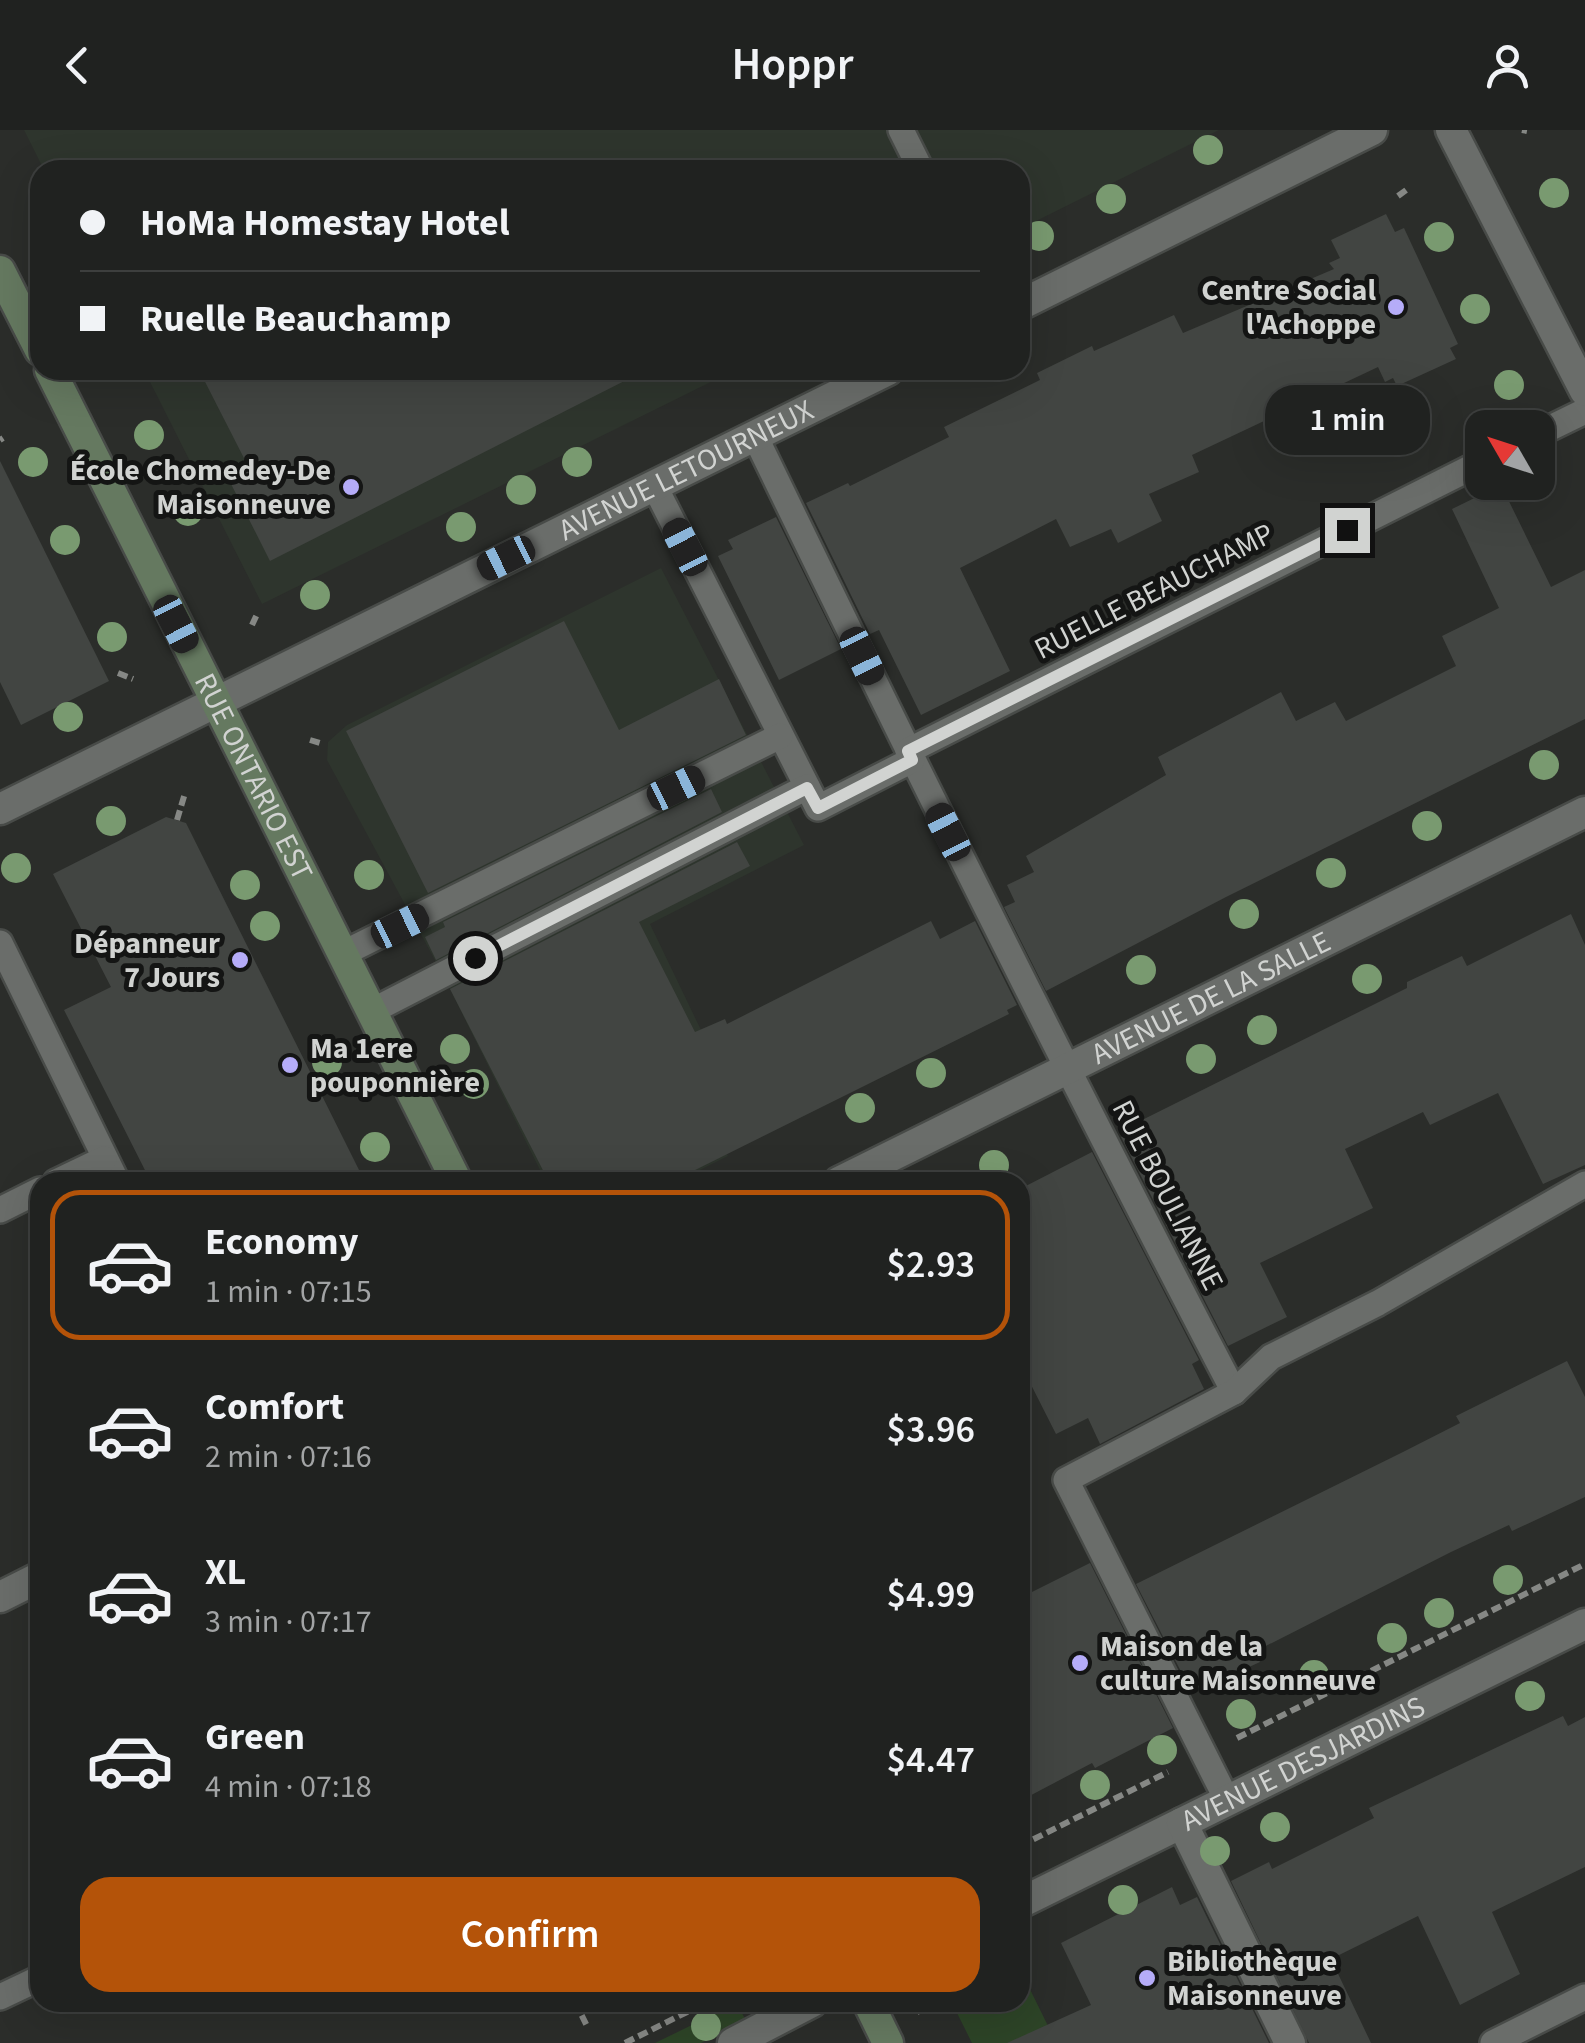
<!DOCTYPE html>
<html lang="en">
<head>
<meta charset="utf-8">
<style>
  :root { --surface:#202220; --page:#282a29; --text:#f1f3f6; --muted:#a2a4a5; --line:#3d3f3e; --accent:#b45309 }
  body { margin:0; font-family:"Source Sans 3",sans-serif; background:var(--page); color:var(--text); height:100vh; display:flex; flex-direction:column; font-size:38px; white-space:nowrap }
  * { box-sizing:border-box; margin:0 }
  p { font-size:32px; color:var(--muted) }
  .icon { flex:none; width:55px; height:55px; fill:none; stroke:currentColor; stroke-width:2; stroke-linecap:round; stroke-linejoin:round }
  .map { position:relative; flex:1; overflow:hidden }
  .panel { position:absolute; left:30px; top:1042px; width:1000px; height:840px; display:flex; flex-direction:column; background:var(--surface); border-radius:30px; box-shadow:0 10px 40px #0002,0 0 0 2px var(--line) }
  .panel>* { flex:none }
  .banner { position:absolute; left:30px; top:30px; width:1000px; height:220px; border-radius:30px; box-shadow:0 10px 40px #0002,0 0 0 2px var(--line); display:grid; align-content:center; height:220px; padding:0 50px; background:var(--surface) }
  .needle { width:65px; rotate:309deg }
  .tools { position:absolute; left:1465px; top:280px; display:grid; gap:20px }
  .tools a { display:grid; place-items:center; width:90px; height:90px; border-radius:20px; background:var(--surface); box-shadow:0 10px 40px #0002,0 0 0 2px var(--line); font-size:50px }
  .end { position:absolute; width:45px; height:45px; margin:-22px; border:12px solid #d1d3d1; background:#111; box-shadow:0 0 0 5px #111 }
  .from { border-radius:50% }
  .bubble { position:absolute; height:70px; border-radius:30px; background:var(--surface); box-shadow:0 10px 40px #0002,0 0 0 2px var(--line); font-size:32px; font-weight:600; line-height:70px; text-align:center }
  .car { position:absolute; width:30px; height:60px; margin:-30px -15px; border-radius:12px; box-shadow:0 0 8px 2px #0007; background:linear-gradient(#222 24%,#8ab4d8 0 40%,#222 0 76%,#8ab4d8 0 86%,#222 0) }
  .banner b { display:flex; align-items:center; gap:35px; height:95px; font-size:38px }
  .banner b+b { border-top:2px solid var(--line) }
  .banner i { width:25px; height:25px; background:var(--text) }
  ul { padding:18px 0 0; list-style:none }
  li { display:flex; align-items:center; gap:30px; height:150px; margin:0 20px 15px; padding:0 30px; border:5px solid transparent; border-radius:30px }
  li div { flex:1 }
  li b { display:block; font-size:38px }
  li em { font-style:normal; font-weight:600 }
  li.on { border-color:var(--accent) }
  li>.icon { width:90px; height:90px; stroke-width:1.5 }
  .primary-button { display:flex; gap:20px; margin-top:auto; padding:20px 50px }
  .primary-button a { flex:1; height:115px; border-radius:30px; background:var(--accent); color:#fff; font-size:40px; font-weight:600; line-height:115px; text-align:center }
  header { display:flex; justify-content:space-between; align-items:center; height:130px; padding:0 50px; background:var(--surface); font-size:45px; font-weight:600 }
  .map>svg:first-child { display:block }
  .built { fill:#2e352d }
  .green { fill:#2d4427 }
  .building { fill:#424542 }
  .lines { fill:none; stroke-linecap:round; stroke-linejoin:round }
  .service-casing { stroke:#484b48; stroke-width:30 }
  .pedestrian-casing { stroke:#484b48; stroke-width:35 }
  .minor-casing { stroke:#484b48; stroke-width:35 }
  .secondary-casing { stroke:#484b48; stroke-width:35 }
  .path { stroke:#868885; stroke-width:6; stroke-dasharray:10 5; stroke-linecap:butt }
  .service { stroke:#6a6d6a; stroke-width:25 }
  .pedestrian { stroke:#6a6d6a; stroke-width:30 }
  .minor { stroke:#6a6d6a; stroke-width:30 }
  .secondary { stroke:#657960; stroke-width:30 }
  .tree { fill:#799a70 }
  .route { stroke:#d1d3d1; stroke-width:12 }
  .poi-dot { fill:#b5acf8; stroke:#141514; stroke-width:4 }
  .labels { text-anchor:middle; stroke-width:10; stroke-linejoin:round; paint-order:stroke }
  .poi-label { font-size:30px; font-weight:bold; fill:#d1d3d1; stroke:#141514; text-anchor:end }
  .street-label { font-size:30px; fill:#d1d3d1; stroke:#141514 }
</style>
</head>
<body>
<header><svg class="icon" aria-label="back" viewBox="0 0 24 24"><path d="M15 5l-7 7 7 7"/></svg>Hoppr<svg class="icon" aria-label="person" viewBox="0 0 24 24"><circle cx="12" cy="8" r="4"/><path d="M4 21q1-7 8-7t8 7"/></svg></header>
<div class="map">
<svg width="1585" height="1913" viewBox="0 0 1585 1913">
  <rect width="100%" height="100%" fill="#2b2d2a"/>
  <g class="built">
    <path d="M24 0H1219L1020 99V40H44Z"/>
    <path d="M144 240H735L262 474Z"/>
    <path d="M661 438 804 715 650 794 701 900 672 919 728 1026 676 1052H546L443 845 327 630 328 612 347 595Z"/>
  </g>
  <g class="green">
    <path d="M1020 1839 1050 1900 1039 1913H972L952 1873 1020 1872Z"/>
    <path d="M737 1873 746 1891 701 1913H655Z"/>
  </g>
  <g class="building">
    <path d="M1386 84 1395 102 1404 98 1458 214 1450 218 1456 229 1397 256 1393 248 1385 252 1378 237 1192 325 1199 342 1149 364 1162 391 1118 413 1111 399 1070 417 1056 389 960 438 1010 541 921 585 879 500 870 504 806 373 848 353 850 356 949 307 944 297 1040 250 1037 243 1092 216 1094 221 1174 185 1183 203 1334 139 1329 133 1340 128 1331 110Z"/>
    <path d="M199 240H646L270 431 227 346 248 336Z"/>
    <path d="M0 331 109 551 21 595 0 552Z"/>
    <path d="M1501 355 1551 457 1585 440V589L1226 767 1046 861 1004 777 1015 772 1007 755 1034 742 1026 726 1166 645 1158 627 1281 562 1296 591 1335 572 1346 591 1456 536 1442 506 1499 478 1452 379Z"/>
    <path d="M776 387 841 519 779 550 718 426 733 419 728 410Z"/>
    <path d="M564 491 619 600 719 549 746 605 428 763 346 601Z"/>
    <path d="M711 659 722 682 436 830 425 807 445 797 443 792Z"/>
    <path d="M166 687 186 693 365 1052H151L64 880 111 857 53 744Z"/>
    <path d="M737 712 750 736 639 792 695 902 725 889 727 894 931 791 940 809 975 791 1017 875 1007 880 1009 884 671 1052H549L450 859Z"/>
    <path d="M1571 784 1585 815V1035L1543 1054 1498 963 1430 995 1423 982 1345 1019 1373 1078 1260 1133 1287 1187 1228 1216 1121 1007 1128 1003 1126 998 1407 858V852L1462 826 1467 836Z"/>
    <path d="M1092 1022 1199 1230 1192 1234 1204 1259 1100 1314 1088 1288 1056 1304 1020 1233V1059Z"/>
    <path d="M1567 1231 1585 1267V1367L1512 1401 1509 1395 1451 1422 1254 1522 1260 1532 1192 1563 1136 1454 1403 1322 1460 1293 1456 1286Z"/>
    <path d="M1090 1433 1173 1598 1095 1638 1092 1633 1020 1671V1468Z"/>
    <path d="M1563 1586 1568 1596 1585 1587V1737L1492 1782 1520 1844 1460 1875 1418 1786 1331 1829 1371 1913H1309L1231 1751 1269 1732 1272 1739 1374 1688 1369 1678Z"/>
    <path d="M1172 1757 1180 1775 1197 1767 1269 1913H1007L1091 1875 1061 1813Z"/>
  </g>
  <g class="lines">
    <g class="service-casing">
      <g id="service">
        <path d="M901 0 921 40"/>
        <path d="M1538 304 1585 281"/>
        <path d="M755 306C910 627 1069 946 1234 1262"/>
        <path d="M654 355 818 678 912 630"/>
        <path d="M908 621 1482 332"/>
        <path d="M0 813 117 1052"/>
        <path d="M342 824 780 606"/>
        <path d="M372 881 807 657"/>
        <path d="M56 1052 104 1029"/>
        <path d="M0 1080 40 1060"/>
        <path d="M1227 1670 1066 1350 1234 1262 1271 1227 1378 1173 1585 1054"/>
        <path d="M0 1867 40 1848"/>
        <path d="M1493 1913 1585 1867"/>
      </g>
    </g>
    <g class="pedestrian-casing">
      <path id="pedestrian" d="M1020 1773 1182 1693"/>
    </g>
    <g class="minor-casing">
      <g id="minor">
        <path d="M1451 0 1585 261"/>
        <path d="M1020 175 1372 0"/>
        <path id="s1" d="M0 679 888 240"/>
        <path id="s2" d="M839 1052 1585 682"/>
        <path d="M0 1467 40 1447"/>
        <path d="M733 1913 812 1872"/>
        <path id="s3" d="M1290 1913 1182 1693 1585 1494"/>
      </g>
    </g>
    <g class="secondary-casing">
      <g id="secondary">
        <path d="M0 141 40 220"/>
        <path id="s4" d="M50 240 457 1052"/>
        <path d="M868 1872 888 1913"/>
      </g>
    </g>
    <g class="path">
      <path d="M1522 0 1527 1"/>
      <path d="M1398 66 1409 58"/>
      <path d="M0 310 3 308"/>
      <path d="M252 495 258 482"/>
      <path d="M118 543 133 549"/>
      <path d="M310 610 320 613"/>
      <path d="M177 690 185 663"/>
      <path d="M1237 1608 1585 1434"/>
      <path d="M1020 1716 1168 1642"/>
      <path d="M575 1872 588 1898"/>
      <path d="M917 1882 938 1872"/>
      <path d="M625 1913 707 1872"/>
    </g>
    <use href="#service" class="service"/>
    <use href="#pedestrian" class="pedestrian"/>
    <use href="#minor" class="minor"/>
    <use href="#secondary" class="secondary"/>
  </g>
  <g class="tree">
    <circle cx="1208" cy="20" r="15"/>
    <circle cx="1554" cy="63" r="15"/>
    <circle cx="1111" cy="69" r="15"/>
    <circle cx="1039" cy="106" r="15"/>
    <circle cx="1439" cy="107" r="15"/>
    <circle cx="1475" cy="179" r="15"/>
    <circle cx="1509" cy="255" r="15"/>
    <circle cx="149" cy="305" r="15"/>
    <circle cx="33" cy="332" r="15"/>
    <circle cx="577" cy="332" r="15"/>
    <circle cx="521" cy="360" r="15"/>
    <circle cx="188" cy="381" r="15"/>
    <circle cx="461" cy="397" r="15"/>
    <circle cx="65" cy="410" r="15"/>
    <circle cx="315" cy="465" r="15"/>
    <circle cx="112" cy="507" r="15"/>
    <circle cx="68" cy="587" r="15"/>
    <circle cx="1544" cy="635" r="15"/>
    <circle cx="111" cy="691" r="15"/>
    <circle cx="1427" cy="696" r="15"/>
    <circle cx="16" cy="738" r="15"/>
    <circle cx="1331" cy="743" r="15"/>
    <circle cx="369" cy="745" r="15"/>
    <circle cx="245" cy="755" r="15"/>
    <circle cx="1244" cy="784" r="15"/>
    <circle cx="265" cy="796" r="15"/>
    <circle cx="1141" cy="840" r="15"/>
    <circle cx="1367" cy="849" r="15"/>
    <circle cx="1262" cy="900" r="15"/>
    <circle cx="455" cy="919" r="15"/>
    <circle cx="1201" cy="929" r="15"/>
    <circle cx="327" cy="932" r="15"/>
    <circle cx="931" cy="943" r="15"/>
    <circle cx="474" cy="954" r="15"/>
    <circle cx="860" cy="978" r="15"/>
    <circle cx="375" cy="1017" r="15"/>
    <circle cx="994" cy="1035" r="15"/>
    <circle cx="1508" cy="1450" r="15"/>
    <circle cx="1439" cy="1483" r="15"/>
    <circle cx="1392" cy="1508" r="15"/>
    <circle cx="1314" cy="1545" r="15"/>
    <circle cx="1530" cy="1566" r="15"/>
    <circle cx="1241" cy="1584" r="15"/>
    <circle cx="1162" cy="1620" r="15"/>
    <circle cx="1095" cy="1655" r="15"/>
    <circle cx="1275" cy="1697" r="15"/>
    <circle cx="1215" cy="1721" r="15"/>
    <circle cx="1123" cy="1770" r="15"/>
    <circle cx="706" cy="1896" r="15"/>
  </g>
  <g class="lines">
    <path class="route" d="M475 828 807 658 818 678 912 630 908 621 1347 400"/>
  </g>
  <g class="poi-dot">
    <circle cx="1396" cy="177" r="10"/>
    <circle cx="351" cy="357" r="10"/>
    <circle cx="240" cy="830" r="10"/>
    <circle cx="290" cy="935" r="10"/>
    <circle cx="1080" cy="1533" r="10"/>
    <circle cx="1147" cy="1848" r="10"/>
  </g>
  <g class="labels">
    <g class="poi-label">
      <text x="1376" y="170">Centre Social<tspan x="1376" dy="34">l'Achoppe</tspan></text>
      <text x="331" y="350">École Chomedey-De<tspan x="331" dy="34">Maisonneuve</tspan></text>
      <text x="220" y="823">Dépanneur<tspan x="220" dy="34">7 Jours</tspan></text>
      <text x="310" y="928" text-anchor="start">Ma 1ere<tspan x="310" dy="34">pouponnière</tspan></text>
      <text x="1100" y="1526" text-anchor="start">Maison de la<tspan x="1100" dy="34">culture Maisonneuve</tspan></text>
      <text x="1167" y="1841" text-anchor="start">Bibliothèque<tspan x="1167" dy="34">Maisonneuve</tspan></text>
    </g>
    <g class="street-label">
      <text dy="10" stroke="none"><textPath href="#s1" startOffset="765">AVENUE LETOURNEUX</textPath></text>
      <text transform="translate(1154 461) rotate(-27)" y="10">RUELLE BEAUCHAMP</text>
      <text dy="10" stroke="none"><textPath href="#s4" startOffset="455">RUE ONTARIO EST</textPath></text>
      <text dy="10" stroke="none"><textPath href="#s2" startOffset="415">AVENUE DE LA SALLE</textPath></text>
      <text transform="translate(1168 1065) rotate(63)" y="10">RUE BOULIANNE</text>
      <text dy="10" stroke="none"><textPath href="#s3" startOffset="380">AVENUE DESJARDINS</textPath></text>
    </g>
  </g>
</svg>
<div class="tools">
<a><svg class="needle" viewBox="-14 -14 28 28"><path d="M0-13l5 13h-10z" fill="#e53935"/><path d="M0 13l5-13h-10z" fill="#a2a4a5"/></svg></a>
</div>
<i class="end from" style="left:475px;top:828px"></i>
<i class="end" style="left:1347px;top:400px"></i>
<div class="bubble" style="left:1265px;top:255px;width:165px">1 min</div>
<i class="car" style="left:685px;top:417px;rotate:333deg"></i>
<i class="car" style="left:506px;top:428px;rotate:244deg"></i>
<i class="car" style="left:176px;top:494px;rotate:153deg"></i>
<i class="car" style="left:862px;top:526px;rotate:154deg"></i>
<i class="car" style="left:676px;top:658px;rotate:64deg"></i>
<i class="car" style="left:948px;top:702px;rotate:333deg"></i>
<i class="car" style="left:400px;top:796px;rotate:64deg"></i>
<div class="banner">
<b><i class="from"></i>HoMa Homestay Hotel</b>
<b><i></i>Ruelle Beauchamp</b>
</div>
<section class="panel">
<ul>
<li class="on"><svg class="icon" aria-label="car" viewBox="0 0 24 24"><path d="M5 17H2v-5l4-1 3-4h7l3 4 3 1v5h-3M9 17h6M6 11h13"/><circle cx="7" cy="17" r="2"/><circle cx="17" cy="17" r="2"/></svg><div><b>Economy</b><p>1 min · 07:15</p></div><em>$2.93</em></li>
<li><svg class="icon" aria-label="car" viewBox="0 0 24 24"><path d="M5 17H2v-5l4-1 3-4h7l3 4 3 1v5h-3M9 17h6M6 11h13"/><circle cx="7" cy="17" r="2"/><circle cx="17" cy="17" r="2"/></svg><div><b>Comfort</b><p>2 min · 07:16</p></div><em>$3.96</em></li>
<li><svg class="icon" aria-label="car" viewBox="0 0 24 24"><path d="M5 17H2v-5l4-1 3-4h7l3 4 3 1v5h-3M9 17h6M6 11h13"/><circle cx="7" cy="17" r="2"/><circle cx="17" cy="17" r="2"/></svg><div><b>XL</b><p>3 min · 07:17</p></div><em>$4.99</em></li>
<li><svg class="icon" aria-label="car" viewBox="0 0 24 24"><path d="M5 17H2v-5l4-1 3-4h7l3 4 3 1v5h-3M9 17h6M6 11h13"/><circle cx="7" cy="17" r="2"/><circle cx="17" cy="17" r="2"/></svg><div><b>Green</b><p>4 min · 07:18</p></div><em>$4.47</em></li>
</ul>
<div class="primary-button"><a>Confirm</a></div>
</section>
</div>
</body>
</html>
